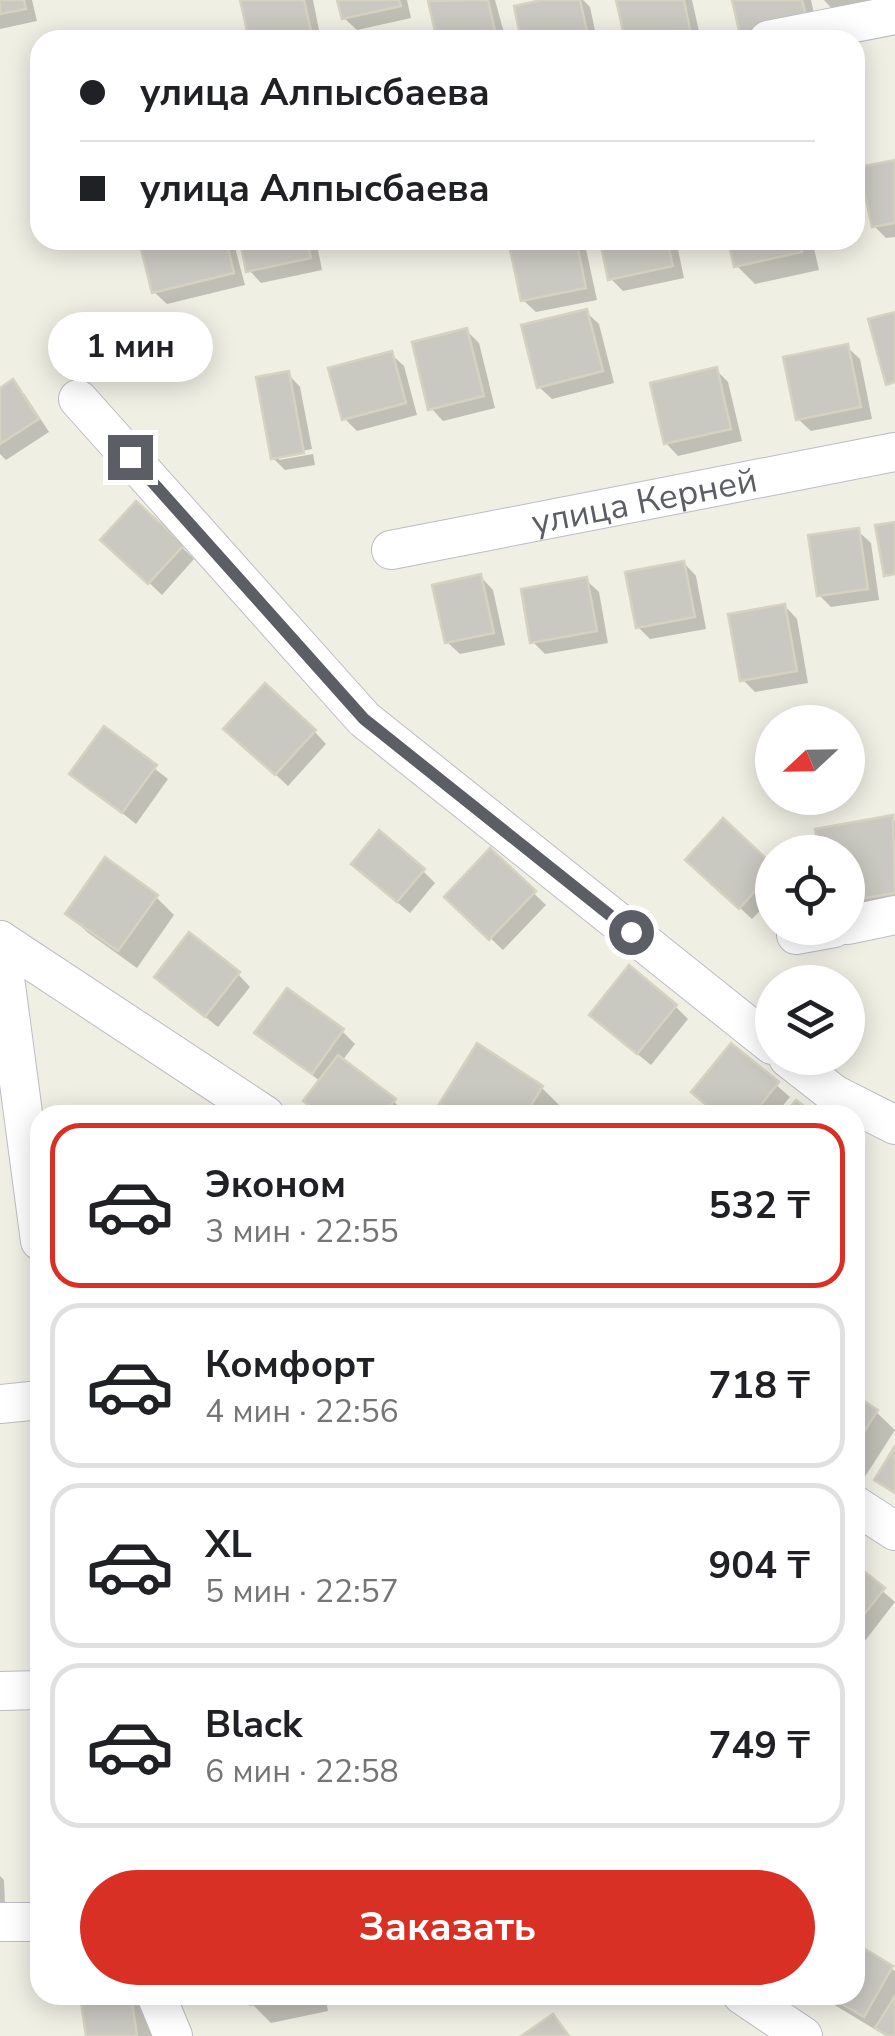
<!DOCTYPE html>
<html lang="ru">
<head>
<meta charset="utf-8">
<style>
  :root { --surface:#fff; --page:#f2f2f2; --text:#202124; --muted:#757577; --line:#e0e0e0; --accent:#d93025 }
  body { margin:0; font-family:"Nunito Sans",sans-serif; background:var(--page); color:var(--text); height:100vh; display:flex; flex-direction:column; font-size:38px; white-space:nowrap }
  * { box-sizing:border-box; margin:0 }
  p { font-size:32px; color:var(--muted) }
  .icon { flex:none; width:55px; height:55px; fill:none; stroke:currentColor; stroke-width:2; stroke-linecap:round; stroke-linejoin:round }
  .map { position:relative; flex:1; overflow:hidden }
  .sheet { position:absolute; left:30px; top:1105px; width:835px; height:900px; display:flex; flex-direction:column; background:var(--surface); border-radius:30px; box-shadow:0 5px 25px #0003 }
  .sheet>* { flex:none }
  .banner { position:absolute; left:30px; top:30px; width:835px; height:220px; border-radius:30px; box-shadow:0 5px 25px #0003; display:grid; align-content:center; height:220px; padding:0 50px; background:var(--surface) }
  .needle { width:65px; rotate:248deg }
  .tools { position:absolute; left:755px; top:705px; display:grid; gap:20px }
  .tools a { display:grid; place-items:center; width:110px; height:110px; border-radius:50%; background:var(--surface); box-shadow:0 5px 25px #0003; font-size:50px }
  .end { position:absolute; width:45px; height:45px; margin:-22px; border:12px solid #5c5e66; background:#fff; box-shadow:0 0 0 5px #fff }
  .from { border-radius:50% }
  .bubble { position:absolute; height:70px; border-radius:35px; background:var(--surface); box-shadow:0 5px 25px #0003; font-size:32px; font-weight:700; line-height:70px; text-align:center }
  .banner b { display:flex; align-items:center; gap:35px; height:95px; font-size:38px }
  .banner b+b { border-top:2px solid var(--line) }
  .banner i { width:25px; height:25px; background:var(--text) }
  ul { padding:18px 0 0; list-style:none }
  li { display:flex; align-items:center; gap:30px; height:165px; margin:0 20px 15px; padding:0 30px; border:5px solid var(--line); border-radius:30px }
  li div { flex:1 }
  li b { display:block; font-size:38px }
  li em { font-style:normal; font-weight:700 }
  li.current { border-color:var(--accent) }
  li>.icon { width:90px; height:90px; stroke-width:1.5 }
  .button { display:flex; gap:20px; margin-top:auto; padding:20px 50px }
  .button a { flex:1; height:115px; border-radius:60px; background:var(--accent); color:#fff; font-size:40px; font-weight:700; line-height:115px; text-align:center }
  .map>svg:first-child { display:block }
  .shadow { fill:#0003 }
  .building { fill:#cac9c1; stroke:#d5d2c2; stroke-width:2.5 }
  .lines { fill:none; stroke-linecap:round; stroke-linejoin:round }
  .minor-casing { stroke:#bcbdc4; stroke-width:40 }
  .minor { stroke:#fff; stroke-width:38 }
  .route { stroke:#5c5e66; stroke-width:12 }
  .labels { text-anchor:middle; stroke-width:8; stroke-linejoin:round; paint-order:stroke }
  .street-label { font-size:35px; fill:#5c5e66; stroke:#fff }
</style>
</head>
<body>
<div class="map">
<svg width="895" height="2036" viewBox="0 0 895 2036">
  <rect width="100%" height="100%" fill="#efefe4"/>
  <g class="shadow">
    <path d="M0 0H32L37 21 0 29Z"/>
    <path d="M243 0H313L321 40H252Z"/>
    <path d="M340 0H407L411 18 357 30 344 18Z"/>
    <path d="M442 0H495L506 40H440L431 2Z"/>
    <path d="M554 0H583L590 7 597 40H524Z"/>
    <path d="M618 0H692L701 40H627Z"/>
    <path d="M734 0H811L818 32 783 40H748L742 34Z"/>
    <path d="M824 0H884L835 12Z"/>
    <path d="M895 162V237L886 238 874 226Z"/>
    <path d="M172 240H233L245 285 167 304 154 292Z"/>
    <path d="M242 240H316L322 270 261 283 249 270Z"/>
    <path d="M391 240H434L398 247Z"/>
    <path d="M511 240H584L597 300 536 312 523 300Z"/>
    <path d="M602 240H676L684 278 623 291 610 278Z"/>
    <path d="M731 240H812L819 270 755 284 737 266Z"/>
    <path d="M586 312 599 324 614 383 552 399 539 387Z"/>
    <path d="M467 331 479 343 495 408 443 421 431 408Z"/>
    <path d="M847 347 860 359 872 419 811 431 798 419Z"/>
    <path d="M391 354 404 366 417 415 357 431 344 418Z"/>
    <path d="M716 370 728 382 742 441 678 456 666 443Z"/>
    <path d="M288 374 300 387 312 449 279 455V460L313 454 315 465 285 470 273 458Z"/>
    <path d="M13 382 25 395 49 432 6 460 0 454V391Z"/>
    <path d="M858 531 871 543 879 600 831 607 819 595Z"/>
    <path d="M104 540 182 547 194 559 162 595Z"/>
    <path d="M684 563 696 576 706 629 650 639 638 627Z"/>
    <path d="M481 577 493 590 505 645 460 654 447 642Z"/>
    <path d="M586 580 599 592 608 643 545 654 533 642Z"/>
    <path d="M785 606 797 619 808 683 755 692 743 680Z"/>
    <path d="M104 729 168 779 136 824 72 773Z"/>
    <path d="M314 731 326 744 288 786 239 741Z"/>
    <path d="M892 818 895 821V914L848 920V852H822L818 831Z"/>
    <path d="M723 822 772 868V898L752 919 701 872Z"/>
    <path d="M490 851 546 905 503 950 447 897Z"/>
    <path d="M423 871 435 883 410 913 366 876Z"/>
    <path d="M156 897 174 915 137 968 87 932 68 913Z"/>
    <path d="M238 974 250 987 218 1027 170 989Z"/>
    <path d="M676 1007 688 1019 651 1065 604 1027Z"/>
    <path d="M342 1031 355 1044 342 1061 394 1101 405 1115H321L307 1101 321 1082 258 1032Z"/>
    <path d="M732 1046 790 1097 775 1115H719Z"/>
    <path d="M542 1088 560 1106 554 1115H454L442 1103Z"/>
    <path d="M855 1398 876 1412 895 1430 859 1486 855 1484Z"/>
    <path d="M855 1567 895 1602 864 1642 855 1635Z"/>
    <path d="M0 1876 4 1880 6 1927H0Z"/>
    <path d="M855 1946 895 1971V2036H886L818 1995H855Z"/>
    <path d="M82 1995H145L152 2036H89Z"/>
    <path d="M251 1995H325L328 2011 271 2023 252 2004Z"/>
  </g>
  <g class="building">
    <path d="M0 0H24L26 9 0 14Z"/>
    <path d="M240 0H304L313 40H249Z"/>
    <path d="M337 0H399L401 6 342 19Z"/>
    <path d="M488 0 497 40H437L428 1Z"/>
    <path d="M542 0H580L589 40H521L514 6Z"/>
    <path d="M616 0H684L691 35 668 40H625Z"/>
    <path d="M732 0H802L807 20 740 35Z"/>
    <path d="M895 160V223L872 227 859 167Z"/>
    <path d="M162 240H226L234 273 152 293 140 245Z"/>
    <path d="M240 240H307L311 258 246 272Z"/>
    <path d="M508 240H576L586 288 521 301Z"/>
    <path d="M600 240H667L673 266 608 280Z"/>
    <path d="M728 240H799L802 252 734 267Z"/>
    <path d="M587 309 603 371 537 388 521 325Z"/>
    <path d="M895 312V382L886 385 868 319Z"/>
    <path d="M467 328 484 396 428 410 412 342Z"/>
    <path d="M848 344 861 407 796 420 783 357Z"/>
    <path d="M392 351 406 403 342 420 328 368Z"/>
    <path d="M717 367 731 429 664 444 650 383Z"/>
    <path d="M289 371 304 453 271 459 256 377Z"/>
    <path d="M13 379 39 419 0 444V388Z"/>
    <path d="M136 501 184 545 148 584 100 540Z"/>
    <path d="M895 522V574L884 576 875 525Z"/>
    <path d="M859 528 868 589 817 596 808 535Z"/>
    <path d="M684 561 695 617 636 628 625 572Z"/>
    <path d="M481 574 494 633 445 643 432 585Z"/>
    <path d="M587 577 597 631 530 643 521 589Z"/>
    <path d="M785 604 797 671 740 681 728 614Z"/>
    <path d="M265 683 316 730 275 775 223 729Z"/>
    <path d="M104 726 157 765 122 813 69 774Z"/>
    <path d="M893 815 895 893 848 901V852H819L815 829Z"/>
    <path d="M723 818 772 864V872L739 909 685 860Z"/>
    <path d="M379 830 425 869 397 902 351 864Z"/>
    <path d="M490 848 536 891 489 940 444 897Z"/>
    <path d="M105 857 158 895 118 951 65 914Z"/>
    <path d="M189 932 240 972 205 1017 154 977Z"/>
    <path d="M629 965 677 1005 637 1054 589 1015Z"/>
    <path d="M287 988 344 1029 312 1074 254 1033Z"/>
    <path d="M477 1043 543 1086 525 1115H457L439 1104Z"/>
    <path d="M731 1043 779 1082 753 1115H718L691 1092Z"/>
    <path d="M338 1055 396 1099 383 1115H322L303 1101Z"/>
    <path d="M796 1100 816 1115H784Z"/>
    <path d="M855 1395 878 1410 855 1446Z"/>
    <path d="M895 1446V1493L874 1480Z"/>
    <path d="M855 1564 885 1588 855 1626Z"/>
    <path d="M855 1943 893 1966 864 2017 827 1995H855Z"/>
    <path d="M80 1995H131L137 2036H86Z"/>
    <path d="M248 1995H300L250 2005Z"/>
    <path d="M895 1996V2036H888L875 2028Z"/>
    <path d="M553 2014 569 2036H521Z"/>
  </g>
  <g class="lines">
    <g class="minor-casing">
      <g id="minor">
        <path d="M768 40 895 15"/>
        <path d="M78 399 364 719 772 1045"/>
        <path id="s1" d="M391 550 895 452"/>
        <path d="M848 925 895 915"/>
        <path d="M796 935 834 928"/>
        <path d="M0 940 265 1115"/>
        <path d="M0 940 40 1241"/>
        <path d="M788 1058 834 1094 895 1125"/>
        <path d="M0 1404 40 1400"/>
        <path d="M855 1505 895 1531"/>
        <path d="M0 1691 40 1690"/>
        <path d="M0 1922H40"/>
        <path d="M156 1995 173 2036"/>
        <path d="M742 1995 803 2036"/>
      </g>
    </g>
    <use href="#minor" class="minor"/>
  </g>
  <g class="lines">
    <path class="route" d="M130 457 364 719 631 932"/>
  </g>
  <g class="labels">
    <g class="street-label">
      <text dy="12" stroke="none"><textPath href="#s1" startOffset="258">улица Керней</textPath></text>
    </g>
  </g>
</svg>
<div class="tools">
<a><svg class="needle" viewBox="-14 -14 28 28"><path d="M0-13l5 13h-10z" fill="#e53935"/><path d="M0 13l5-13h-10z" fill="#757577"/></svg></a>
<a><svg class="icon" aria-label="locate" viewBox="0 0 24 24"><circle cx="12" cy="12" r="6"/><path d="M12 2v4M12 18v4M2 12h4M18 12h4"/></svg></a>
<a><svg class="icon" aria-label="layers" viewBox="0 0 24 24"><path d="M12 4l9 5-9 5-9-5zM3 14l9 5 9-5"/></svg></a>
</div>
<i class="end from" style="left:631px;top:932px"></i>
<i class="end" style="left:130px;top:457px"></i>
<div class="bubble" style="left:48px;top:312px;width:165px">1 мин</div>
<div class="banner">
<b><i class="from"></i>улица Алпысбаева</b>
<b><i></i>улица Алпысбаева</b>
</div>
<section class="sheet">
<ul>
<li class="current"><svg class="icon" aria-label="car" viewBox="0 0 24 24"><path d="M5 17H2v-5l4-1 3-4h7l3 4 3 1v5h-3M9 17h6M6 11h13"/><circle cx="7" cy="17" r="2"/><circle cx="17" cy="17" r="2"/></svg><div><b>Эконом</b><p>3 мин · 22:55</p></div><em>532 ₸</em></li>
<li><svg class="icon" aria-label="car" viewBox="0 0 24 24"><path d="M5 17H2v-5l4-1 3-4h7l3 4 3 1v5h-3M9 17h6M6 11h13"/><circle cx="7" cy="17" r="2"/><circle cx="17" cy="17" r="2"/></svg><div><b>Комфорт</b><p>4 мин · 22:56</p></div><em>718 ₸</em></li>
<li><svg class="icon" aria-label="car" viewBox="0 0 24 24"><path d="M5 17H2v-5l4-1 3-4h7l3 4 3 1v5h-3M9 17h6M6 11h13"/><circle cx="7" cy="17" r="2"/><circle cx="17" cy="17" r="2"/></svg><div><b>XL</b><p>5 мин · 22:57</p></div><em>904 ₸</em></li>
<li><svg class="icon" aria-label="car" viewBox="0 0 24 24"><path d="M5 17H2v-5l4-1 3-4h7l3 4 3 1v5h-3M9 17h6M6 11h13"/><circle cx="7" cy="17" r="2"/><circle cx="17" cy="17" r="2"/></svg><div><b>Black</b><p>6 мин · 22:58</p></div><em>749 ₸</em></li>
</ul>
<div class="button"><a>Заказать</a></div>
</section>
</div>
</body>
</html>
